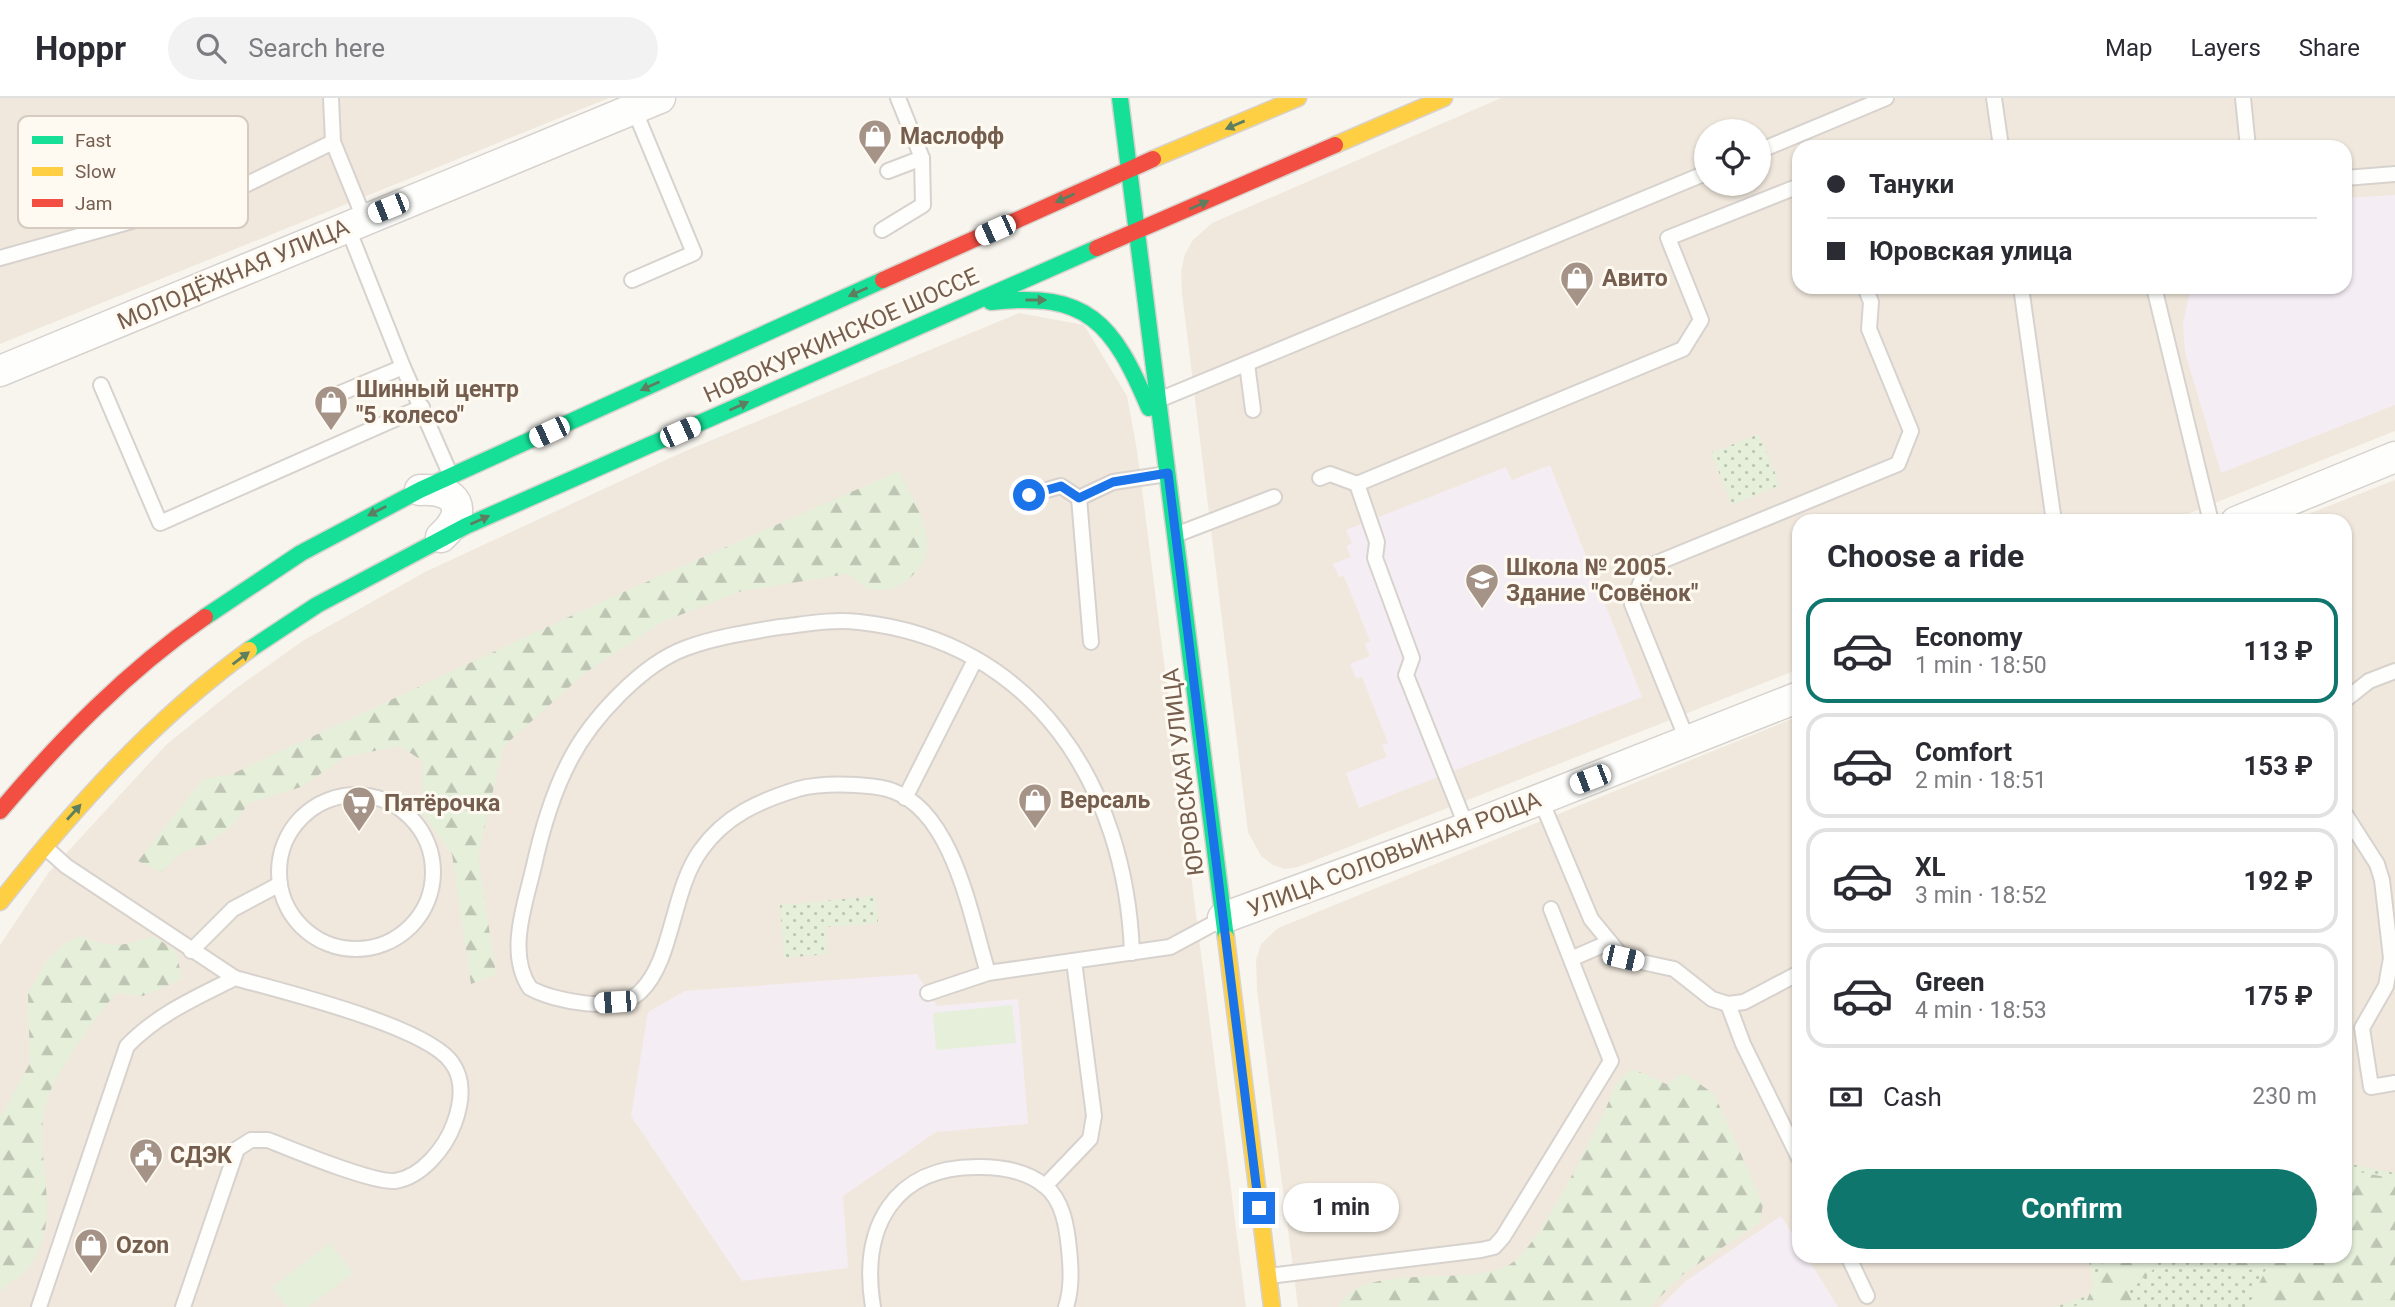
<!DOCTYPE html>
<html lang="en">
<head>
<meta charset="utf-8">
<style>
  :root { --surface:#fff; --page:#f2f2f3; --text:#2b2b33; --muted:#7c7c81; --line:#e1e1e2; --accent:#0f766e }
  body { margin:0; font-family:Roboto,sans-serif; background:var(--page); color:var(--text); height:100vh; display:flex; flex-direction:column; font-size:26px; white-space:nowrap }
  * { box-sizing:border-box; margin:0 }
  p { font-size:23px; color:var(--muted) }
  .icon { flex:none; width:38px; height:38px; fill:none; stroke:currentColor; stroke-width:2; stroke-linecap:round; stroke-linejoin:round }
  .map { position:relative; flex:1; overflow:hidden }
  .side { position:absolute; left:1792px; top:416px; width:560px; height:749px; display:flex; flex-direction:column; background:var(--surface); border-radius:21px; box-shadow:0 2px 5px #0004 }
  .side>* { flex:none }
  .banner { position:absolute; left:1792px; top:42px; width:560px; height:154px; border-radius:21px; box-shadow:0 2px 5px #0004; display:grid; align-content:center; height:154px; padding:0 35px; background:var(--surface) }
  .buttons { position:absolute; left:1694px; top:21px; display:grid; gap:14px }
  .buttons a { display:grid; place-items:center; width:77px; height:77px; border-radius:50%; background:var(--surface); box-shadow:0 2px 5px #0004; font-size:35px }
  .end { position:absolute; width:32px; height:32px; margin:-16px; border:9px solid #1a73e8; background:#fff; box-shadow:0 0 0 4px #fff }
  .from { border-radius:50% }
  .bubble { position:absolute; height:49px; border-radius:24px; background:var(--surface); box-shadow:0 2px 5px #0004; font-size:23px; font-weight:700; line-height:49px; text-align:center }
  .car { position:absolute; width:21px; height:42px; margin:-21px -10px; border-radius:9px; box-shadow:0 0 5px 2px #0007; background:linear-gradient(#fff 24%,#345 0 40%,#fff 0 76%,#345 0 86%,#fff 0) }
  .banner b { display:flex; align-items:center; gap:24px; height:66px; font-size:26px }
  .banner b+b { border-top:2px solid var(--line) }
  .banner i { width:18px; height:18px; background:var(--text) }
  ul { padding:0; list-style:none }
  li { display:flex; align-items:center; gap:21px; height:105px; margin:0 14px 10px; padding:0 21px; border:4px solid var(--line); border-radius:21px }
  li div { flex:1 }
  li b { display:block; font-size:26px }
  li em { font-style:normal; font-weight:700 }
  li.on { border-color:var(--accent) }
  li>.icon { width:63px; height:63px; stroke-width:1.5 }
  h2 { padding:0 35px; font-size:32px; line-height:84px }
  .pay { display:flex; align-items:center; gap:18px; height:77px; padding:0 35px; font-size:26px }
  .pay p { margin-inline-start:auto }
  .button { display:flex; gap:14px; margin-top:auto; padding:14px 35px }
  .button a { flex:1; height:80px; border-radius:42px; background:var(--accent); color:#fff; font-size:28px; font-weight:700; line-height:80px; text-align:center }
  header { display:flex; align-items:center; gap:42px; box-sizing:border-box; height:98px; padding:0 35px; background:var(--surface); border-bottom:2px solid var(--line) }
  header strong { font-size:33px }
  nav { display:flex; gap:38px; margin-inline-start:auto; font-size:24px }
  .search { width:490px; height:63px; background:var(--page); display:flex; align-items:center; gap:18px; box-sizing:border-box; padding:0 24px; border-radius:38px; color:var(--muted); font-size:26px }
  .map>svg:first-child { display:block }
  .residential { fill:#f0e8dd; fill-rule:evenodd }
  .education { fill:#f5edf4 }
  .green { fill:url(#green-dots) }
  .forest { fill:url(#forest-firs) }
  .pitch { fill:#e5efda }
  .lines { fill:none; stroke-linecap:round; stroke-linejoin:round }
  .lane-casing { stroke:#d7d2cd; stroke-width:18 }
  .street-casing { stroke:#d7d2cd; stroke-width:33 }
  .fast-casing { stroke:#d8d2cc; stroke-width:19 }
  .slow-casing { stroke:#d8d2cc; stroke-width:19 }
  .jam-casing { stroke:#d8d2cc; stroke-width:19 }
  .lane { stroke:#fefefd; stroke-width:14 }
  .street { stroke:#fefefd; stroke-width:30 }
  .fast { stroke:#16e098; stroke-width:16 }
  .slow { stroke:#ffcf43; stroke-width:16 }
  .jam { stroke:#f24e42; stroke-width:16 }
  .oneway { fill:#5e7e60 }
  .route { stroke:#1a73e8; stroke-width:9 }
  .labels { text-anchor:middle; stroke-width:6; stroke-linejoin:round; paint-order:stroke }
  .poi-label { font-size:23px; font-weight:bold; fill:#765e4e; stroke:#fefaf1; text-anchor:start }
  .street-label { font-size:23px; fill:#765e4e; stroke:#fefaf1 }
  .key { fill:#fefaf1; stroke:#d5cbc0; stroke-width:2 }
  .key-label { font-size:19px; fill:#765e4e }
</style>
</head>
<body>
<header>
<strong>Hoppr</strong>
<div class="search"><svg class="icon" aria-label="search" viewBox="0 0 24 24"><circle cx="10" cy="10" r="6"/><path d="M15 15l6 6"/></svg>Search here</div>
<nav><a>Map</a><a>Layers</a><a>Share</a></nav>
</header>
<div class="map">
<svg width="2395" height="1209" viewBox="0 0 2395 1209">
  <defs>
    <pattern id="green-dots" width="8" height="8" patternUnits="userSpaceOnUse" patternTransform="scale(1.75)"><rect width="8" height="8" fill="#e5efda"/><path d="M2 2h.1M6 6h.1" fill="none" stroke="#bec5b3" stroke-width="1.8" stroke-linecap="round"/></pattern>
    <pattern id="forest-firs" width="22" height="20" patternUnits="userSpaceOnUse" patternTransform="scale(1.75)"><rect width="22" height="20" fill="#e5efda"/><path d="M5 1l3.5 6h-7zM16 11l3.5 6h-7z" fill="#bec5b3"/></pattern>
  </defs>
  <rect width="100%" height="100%" fill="#f8f5ef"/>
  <g class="residential">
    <path d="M0 0H609L0 246Z"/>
    <path d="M1501 0H2395V333L2170 423 1799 424V571L1298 769 1285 771 1273 767 1261 758 1248 734 1182 195 1181 173 1185 156 1193 142 1212 125ZM1706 33H1759V86H1706ZM1799 49H2345V189H1799Z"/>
    <path d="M1019 215 1084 227 1127 298 1137 352 1246 1209H0V847L49 774 166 647 235 591 304 542 425 474 683 354Z"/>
    <path d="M2395 382V1209H1298L1257 892 1256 862 1261 846 1278 830 1799 618V1158H2345V424L2290 423Z"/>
  </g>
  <g class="education">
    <path d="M2395 97V307L2221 375 2185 254 2183 226 2191 189H2345V100Z"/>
    <path d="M1550 367 1642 599 1359 710 1346 675 1387 659 1382 647 1388 645 1362 579 1356 580 1350 566 1370 558 1365 546 1370 543 1344 478 1339 479 1333 466 1351 459 1346 448 1352 445 1346 432 1506 369 1512 382Z"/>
    <path d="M917 876 937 908 1018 901 1028 1026 936 1034 843 1098 848 1170 742 1183 631 1018 648 914 685 893Z"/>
    <path d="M1781 1118 1799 1146V1158L1807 1159 1838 1209H1660L1686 1183Z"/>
  </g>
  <g class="green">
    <path d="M1759 336 1780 387 1732 407 1711 355Z"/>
    <path d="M876 798 878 825 826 829 828 856 784 860 780 807Z"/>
    <path d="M2345 1065 2395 1075V1209H2055L2096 1195 2088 1159 2345 1158Z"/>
  </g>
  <g class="forest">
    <path d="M899 373C910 396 926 419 927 445 929 472 896 498 870 491 863 489 854 480 847 476L742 493 662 524 585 575 503 649 478 759 496 876 471 886 452 756 422 715 423 663 399 648 345 659 301 689 249 705 232 728 207 746 181 755 161 774 138 763 203 681 230 677 592 508Z"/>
    <path d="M80 838C114 851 118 849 153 838L176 853 182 881 143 898 116 895C95 921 57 971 47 1002 30 1057 67 1119 29 1169 22 1178 9 1185 0 1193V1020L30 965 28 896 47 862 68 843Z"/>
    <path d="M1633 971 1666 986 1684 975 1714 996 1763 1106 1760 1124 1682 1177 1650 1209H1340C1357 1162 1472 1190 1509 1167 1542 1146 1582 1056 1602 1019 1613 998 1611 985 1633 971Z"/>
    <path d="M2345 1071 2395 1081V1209H2248L2267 1169 2230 1175 2232 1159 2345 1158Z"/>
    <path d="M2101 1159V1158L2162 1159 2149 1177 2125 1189 2135 1209H2072L2086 1204 2103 1165Z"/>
  </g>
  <g class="pitch">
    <path d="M1012 907 1016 945 936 952 933 915Z"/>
    <path d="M330 1145 353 1175 308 1209H287L272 1189Z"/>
  </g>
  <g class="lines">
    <g class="lane-casing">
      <g id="lane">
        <path d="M331 0 333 44 364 120"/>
        <path d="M1994 0 2001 49"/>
        <path d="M2243 0 2248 49"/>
        <path d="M1759 53 1886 0"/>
        <path d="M888 73 922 60 898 0"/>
        <path d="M2345 80 2395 76"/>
        <path d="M347 128 403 269 451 378"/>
        <path d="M882 132 923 107 922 60"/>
        <path d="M0 160 225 97 333 44"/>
        <path d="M632 182 694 155 634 11"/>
        <path d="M2021 189 2054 424"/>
        <path d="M2154 189 2211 424"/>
        <path d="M1247 266 1253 312"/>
        <path d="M101 287 160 425 422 309"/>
        <path d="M336 297 403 269"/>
        <path d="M1161 301 1706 75"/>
        <path d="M1320 380 1330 376 1357 386"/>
        <path d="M1029 397 1061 388 1079 400"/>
        <path d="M1178 436 1274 399"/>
        <path d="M1091 544 1079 400 1113 384 1167 376"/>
        <path d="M2345 602 2369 583 2395 573"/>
        <path d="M1688 644 1632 506 1647 469 1898 366 1911 333 1869 231 1871 204 1865 189"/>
        <circle cx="356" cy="774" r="77"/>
        <path d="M905 700 975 562"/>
        <path d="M1540 700 1591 821 1623 860 1674 871 1712 901 1728 906 1744 904 1799 875"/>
        <path d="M2345 716 2377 766 2382 782 2391 860 2386 888 2362 930 2371 989 2395 985"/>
        <path d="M1467 730 1406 577 1412 560 1375 460 1377 444 1357 386 1683 251 1701 222 1668 140 1799 88"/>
        <path d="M46 750 66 768 235 880"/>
        <path d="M191 853 233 811 280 786"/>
        <path d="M1573 860 1610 844"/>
        <path d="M988 875C971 820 954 715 893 693 881 688 868 688 856 687 836 686 817 686 798 691 759 703 725 718 701 752 672 791 673 862 641 893 618 916 555 904 530 890 507 856 524 809 533 772 541 735 552 696 570 662 591 621 642 566 686 550 716 539 749 534 780 529 806 526 832 521 859 524 1035 543 1126 689 1132 855"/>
        <path d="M928 895 988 875 1170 849 1222 821"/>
        <path d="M1728 906 1743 946 1799 1060"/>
        <path d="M1045 1088 1090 1041 1094 1018 1074 863"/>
        <path d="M1848 1158 1867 1198"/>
        <path d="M1269 1178 1481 1152 1494 1149 1503 1139 1611 963 1551 811"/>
        <path d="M39 1209 127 948C158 916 195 900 235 880 281 893 427 928 452 965 465 983 461 1007 454 1026 445 1050 422 1079 395 1083 372 1085 293 1052 268 1042H251L237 1051 183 1209"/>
        <path d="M873 1209C860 1130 893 1068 979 1069 1001 1069 1027 1073 1045 1088 1063 1102 1067 1130 1069 1151 1071 1171 1072 1190 1066 1209"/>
      </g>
    </g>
    <g class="street-casing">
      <g id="street">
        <path d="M0 273 660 0"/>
        <path d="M420 392C458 390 470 413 441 439"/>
        <path d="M2236 424 2395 359"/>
        <path d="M1223 820 1467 730 1799 599"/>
      </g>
    </g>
    <g class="fast-casing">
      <g id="fast">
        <path d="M1120 0 1226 840"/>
        <path d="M991 204C1088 193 1113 225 1149 310"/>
        <path d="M205 519 301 455 420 392 883 182"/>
        <path d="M249 552 317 507 466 428 1097 150"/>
      </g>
    </g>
    <g class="slow-casing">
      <g id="slow">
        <path d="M1335 47 1444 0"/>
        <path d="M1153 61 1298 0"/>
        <path d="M0 804C74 710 152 623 249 552"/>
        <path d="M1226 840 1272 1209"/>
      </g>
    </g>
    <g class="jam-casing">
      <g id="jam">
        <path d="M1097 150 1335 47"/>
        <path d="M883 182 1153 61"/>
        <path d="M0 713C61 641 127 573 205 519"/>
      </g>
    </g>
    <use href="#lane" class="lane"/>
    <use href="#street" class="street"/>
    <use href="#fast" class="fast"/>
    <use href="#slow" class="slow"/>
    <use href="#jam" class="jam"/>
  </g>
  <defs><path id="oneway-solid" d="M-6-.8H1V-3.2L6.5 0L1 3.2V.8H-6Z" transform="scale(1.75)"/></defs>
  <g class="oneway">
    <use href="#oneway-solid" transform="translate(1235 27) rotate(157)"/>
    <use href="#oneway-solid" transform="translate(1065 100) rotate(156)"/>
    <use href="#oneway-solid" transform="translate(1199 107) rotate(-24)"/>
    <use href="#oneway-solid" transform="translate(858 194) rotate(156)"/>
    <use href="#oneway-solid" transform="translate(1036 202)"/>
    <use href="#oneway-solid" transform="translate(650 288) rotate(156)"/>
    <use href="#oneway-solid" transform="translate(739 308) rotate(-24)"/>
    <use href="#oneway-solid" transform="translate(377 413) rotate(153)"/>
    <use href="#oneway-solid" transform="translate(480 422) rotate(-24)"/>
    <use href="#oneway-solid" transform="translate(241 560) rotate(-37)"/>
    <use href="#oneway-solid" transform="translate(74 714) rotate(-48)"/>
  </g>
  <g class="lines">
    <path class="route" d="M1029 397 1061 388 1079 400 1113 384 1168 375 1259 1110"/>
  </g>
  <defs>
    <g id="shop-pin" transform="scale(1.75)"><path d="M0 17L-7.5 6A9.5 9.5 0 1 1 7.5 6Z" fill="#a49386" stroke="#fefaf1"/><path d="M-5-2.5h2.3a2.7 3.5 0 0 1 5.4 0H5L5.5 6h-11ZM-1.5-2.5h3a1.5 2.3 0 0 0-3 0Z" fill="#fff"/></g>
    <g id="school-pin" transform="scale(1.75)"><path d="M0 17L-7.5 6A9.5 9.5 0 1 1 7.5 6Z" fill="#a49386" stroke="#fefaf1"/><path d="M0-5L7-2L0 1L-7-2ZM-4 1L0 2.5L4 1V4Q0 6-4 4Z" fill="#fff"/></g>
    <g id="supermarket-pin" transform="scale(1.75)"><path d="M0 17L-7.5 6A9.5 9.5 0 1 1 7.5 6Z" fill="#a49386" stroke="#fefaf1"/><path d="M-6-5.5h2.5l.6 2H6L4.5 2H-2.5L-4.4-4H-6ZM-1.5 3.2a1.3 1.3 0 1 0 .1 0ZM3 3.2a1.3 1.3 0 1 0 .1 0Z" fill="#fff"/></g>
    <g id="civic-pin" transform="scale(1.75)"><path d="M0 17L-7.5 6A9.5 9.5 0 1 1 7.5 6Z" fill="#a49386" stroke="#fefaf1"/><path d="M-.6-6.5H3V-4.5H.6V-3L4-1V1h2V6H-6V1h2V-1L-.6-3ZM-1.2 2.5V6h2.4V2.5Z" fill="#fff"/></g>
  </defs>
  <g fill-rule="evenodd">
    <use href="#shop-pin" x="875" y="38"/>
    <use href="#shop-pin" x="1577" y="180"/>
    <use href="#shop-pin" x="331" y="304"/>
    <use href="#school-pin" x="1482" y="482"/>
    <use href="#shop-pin" x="1035" y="702"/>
    <use href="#supermarket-pin" x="359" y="705"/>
    <use href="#civic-pin" x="146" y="1057"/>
    <use href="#shop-pin" x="91" y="1147"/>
  </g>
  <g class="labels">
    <g class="poi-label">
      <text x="900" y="46">Маслофф</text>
      <text x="1602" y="188">Авито</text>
      <text x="356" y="299">Шинный центр<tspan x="356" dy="26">"5 колесо"</tspan></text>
      <text x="1506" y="477">Школа № 2005.<tspan x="1506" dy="26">Здание "Совёнок"</tspan></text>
      <text x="1060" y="710">Версаль</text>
      <text x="384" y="713">Пятёрочка</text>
      <text x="170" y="1065">СДЭК</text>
      <text x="116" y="1155">Ozon</text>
    </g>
    <g class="street-label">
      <text transform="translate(233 176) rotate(-23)" y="8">МОЛОДЁЖНАЯ УЛИЦА</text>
      <text transform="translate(841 237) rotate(-24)" y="8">НОВОКУРКИНСКОЕ ШОССЕ</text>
      <text transform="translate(1183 674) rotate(-97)" y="8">ЮРОВСКАЯ УЛИЦА</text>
      <text transform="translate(1394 756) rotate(-21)" y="8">УЛИЦА СОЛОВЬИНАЯ РОЩА</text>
    </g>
  </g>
  <rect x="18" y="18" width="230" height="112" rx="10" class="key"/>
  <rect x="32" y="38" width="31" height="8" fill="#16e098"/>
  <rect x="32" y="69" width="31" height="9" fill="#ffcf43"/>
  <rect x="32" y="101" width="31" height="8" fill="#f24e42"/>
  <g class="key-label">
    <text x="75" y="49">Fast</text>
    <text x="75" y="80">Slow</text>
    <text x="75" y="112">Jam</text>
  </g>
</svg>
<div class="buttons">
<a><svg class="icon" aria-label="locate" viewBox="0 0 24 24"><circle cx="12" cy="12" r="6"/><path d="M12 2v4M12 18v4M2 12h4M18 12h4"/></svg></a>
</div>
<i class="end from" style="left:1029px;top:397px"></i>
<i class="end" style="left:1259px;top:1110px"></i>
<div class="bubble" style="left:1283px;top:1085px;width:116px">1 min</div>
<i class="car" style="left:388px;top:110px;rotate:248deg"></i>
<i class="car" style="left:995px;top:132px;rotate:246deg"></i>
<i class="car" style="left:549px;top:334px;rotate:245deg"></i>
<i class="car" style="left:680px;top:334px;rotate:66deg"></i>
<i class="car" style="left:1590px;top:681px;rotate:249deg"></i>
<i class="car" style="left:1623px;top:860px;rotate:103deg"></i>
<i class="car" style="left:615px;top:904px;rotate:266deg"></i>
<div class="banner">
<b><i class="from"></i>Тануки</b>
<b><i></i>Юровская улица</b>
</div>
<section class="side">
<h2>Choose a ride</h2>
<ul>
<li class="on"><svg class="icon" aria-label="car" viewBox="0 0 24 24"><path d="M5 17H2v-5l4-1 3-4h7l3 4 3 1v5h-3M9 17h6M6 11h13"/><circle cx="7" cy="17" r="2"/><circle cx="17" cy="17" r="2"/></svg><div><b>Economy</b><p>1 min · 18:50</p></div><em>113 ₽</em></li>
<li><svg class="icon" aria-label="car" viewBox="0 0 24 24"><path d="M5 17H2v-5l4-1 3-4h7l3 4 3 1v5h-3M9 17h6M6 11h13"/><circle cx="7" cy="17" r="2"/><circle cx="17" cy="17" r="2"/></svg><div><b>Comfort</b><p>2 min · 18:51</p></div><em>153 ₽</em></li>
<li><svg class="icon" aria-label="car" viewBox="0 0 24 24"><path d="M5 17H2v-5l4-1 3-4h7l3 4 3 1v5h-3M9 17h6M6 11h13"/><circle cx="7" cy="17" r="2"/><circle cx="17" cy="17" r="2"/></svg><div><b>XL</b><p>3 min · 18:52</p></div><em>192 ₽</em></li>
<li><svg class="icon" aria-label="car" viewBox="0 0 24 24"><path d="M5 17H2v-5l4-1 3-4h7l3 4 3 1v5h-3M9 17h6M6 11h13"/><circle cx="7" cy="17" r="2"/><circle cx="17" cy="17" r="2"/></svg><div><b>Green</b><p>4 min · 18:53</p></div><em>175 ₽</em></li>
</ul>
<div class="pay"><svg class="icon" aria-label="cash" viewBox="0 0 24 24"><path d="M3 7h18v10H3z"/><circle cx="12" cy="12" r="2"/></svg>Cash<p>230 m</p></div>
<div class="button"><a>Confirm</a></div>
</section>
</div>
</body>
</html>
